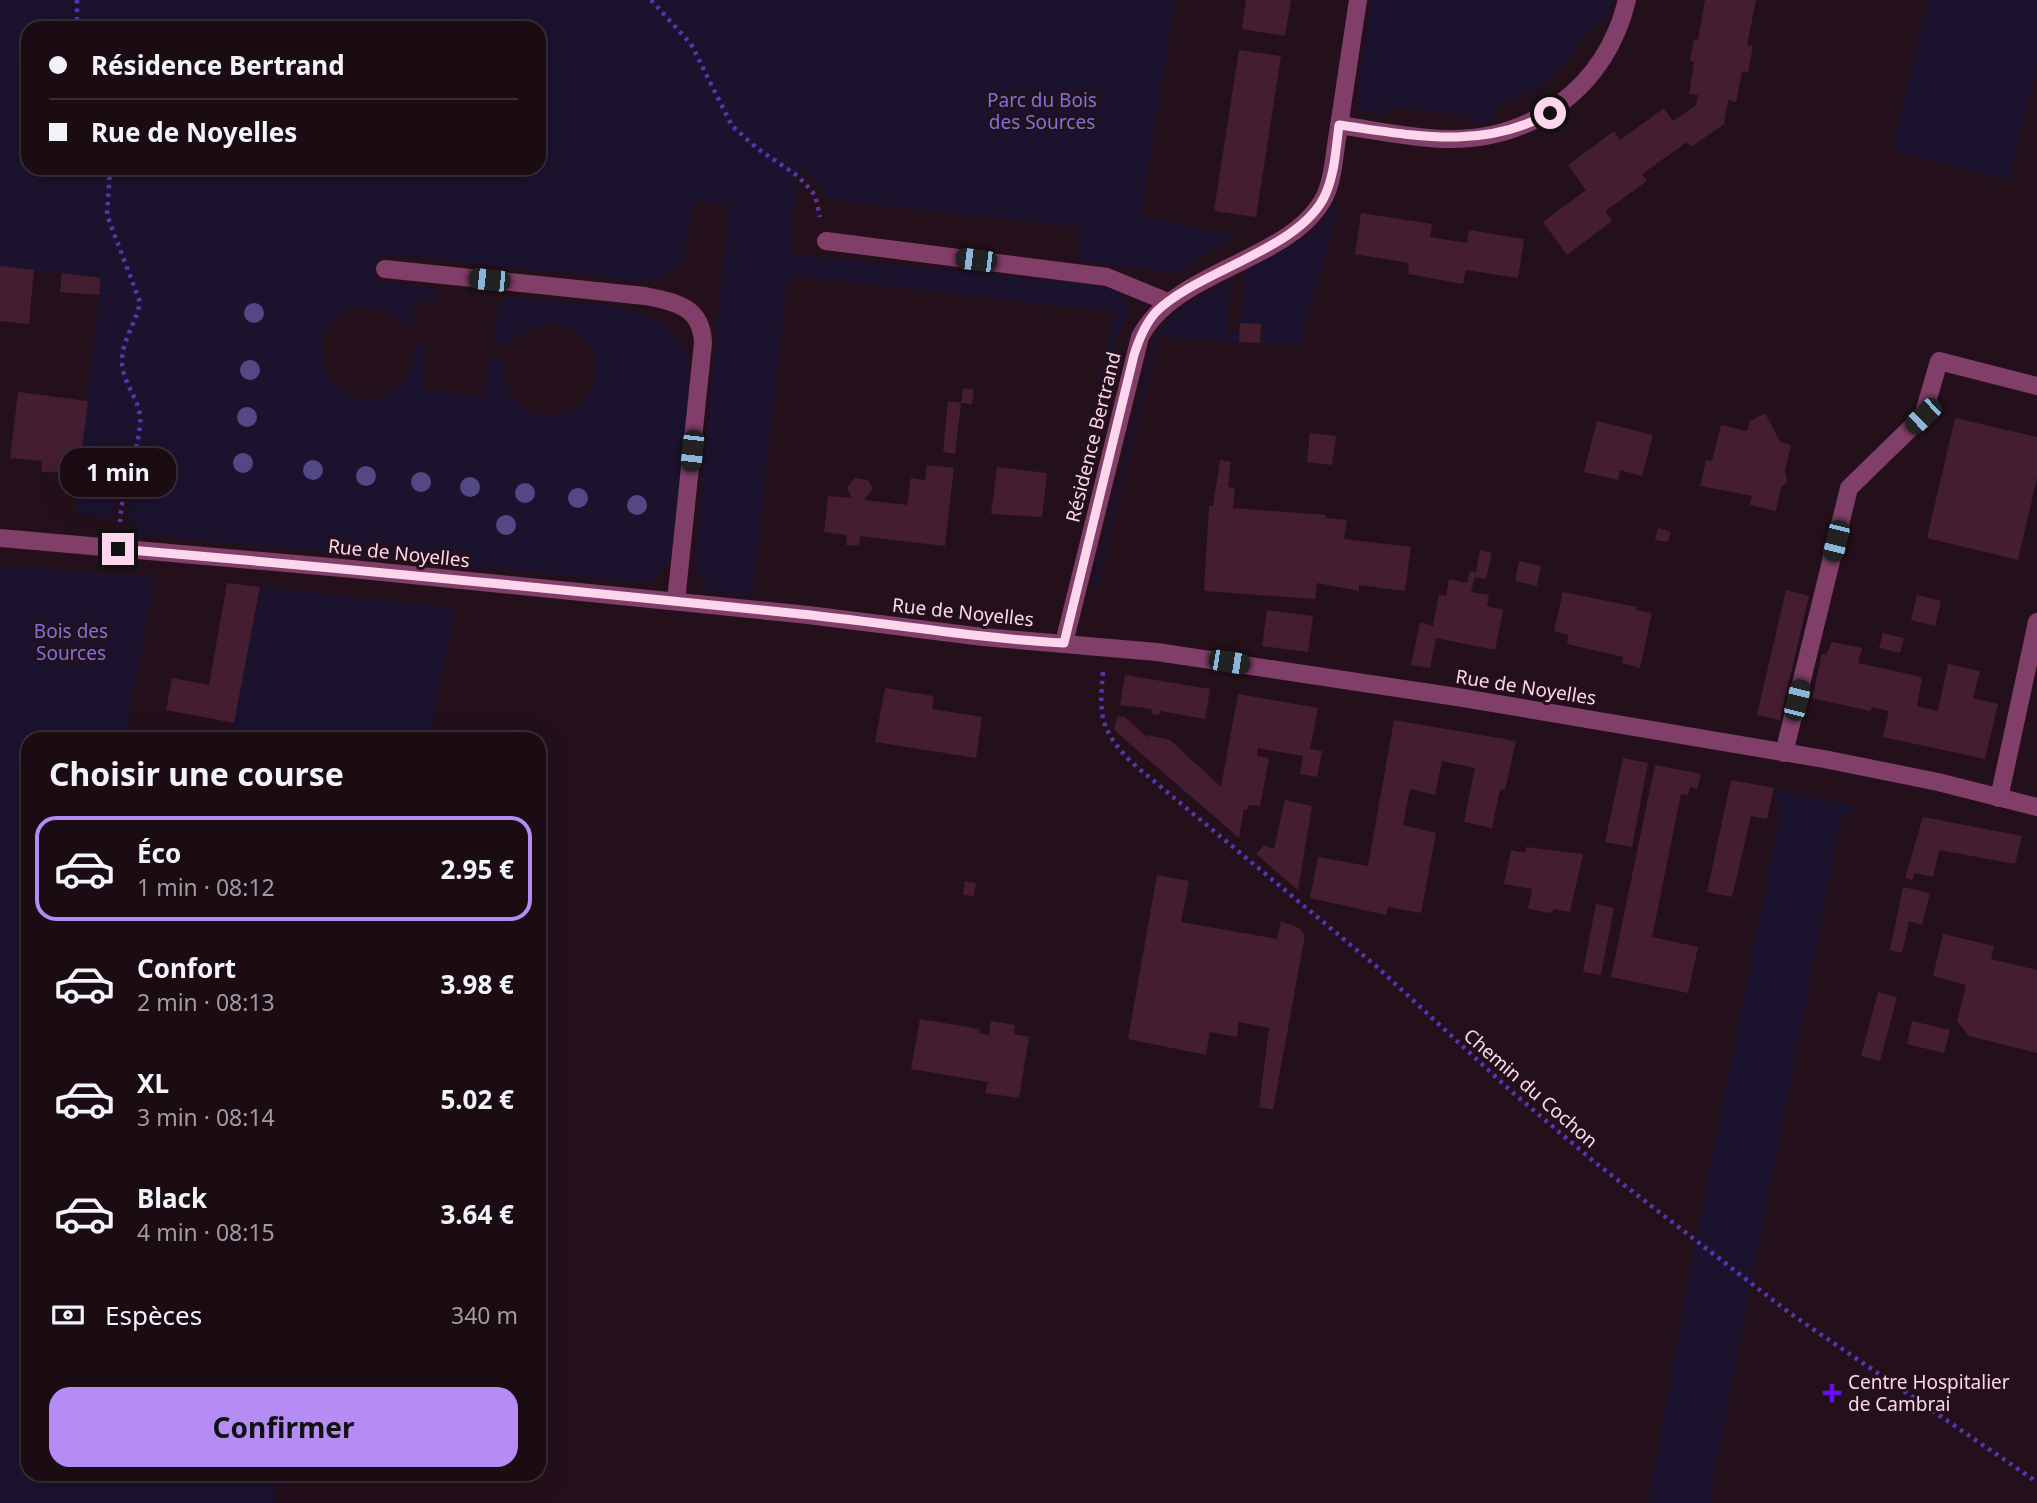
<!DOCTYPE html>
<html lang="fr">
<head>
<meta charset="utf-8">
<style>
  :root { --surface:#1b0c14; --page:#281a22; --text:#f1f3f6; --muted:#a09ba0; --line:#392c34; --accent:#b58cf4 }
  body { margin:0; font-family:"Noto Sans",sans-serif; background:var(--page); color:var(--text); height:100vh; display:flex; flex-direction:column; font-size:26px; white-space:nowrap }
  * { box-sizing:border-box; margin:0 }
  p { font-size:23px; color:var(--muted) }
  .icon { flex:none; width:38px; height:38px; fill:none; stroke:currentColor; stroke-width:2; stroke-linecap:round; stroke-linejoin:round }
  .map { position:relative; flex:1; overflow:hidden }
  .details { position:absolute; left:21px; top:732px; width:525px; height:749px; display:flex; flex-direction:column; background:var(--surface); border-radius:21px; box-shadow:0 7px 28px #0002,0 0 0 2px var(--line) }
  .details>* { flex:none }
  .top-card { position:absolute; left:21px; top:21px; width:525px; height:154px; border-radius:21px; box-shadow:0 7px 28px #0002,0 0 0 2px var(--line); display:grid; align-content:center; height:154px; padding:0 28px; background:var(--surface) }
  .end { position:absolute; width:32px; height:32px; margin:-16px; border:9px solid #fdd5ec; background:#111; box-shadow:0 0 0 4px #111 }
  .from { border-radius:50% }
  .bubble { position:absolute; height:49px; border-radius:21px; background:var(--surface); box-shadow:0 7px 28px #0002,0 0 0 2px var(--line); font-size:23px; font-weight:700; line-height:49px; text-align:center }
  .car { position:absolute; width:21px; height:42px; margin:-21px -10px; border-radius:9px; box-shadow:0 0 5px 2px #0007; background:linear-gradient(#222 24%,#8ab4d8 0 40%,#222 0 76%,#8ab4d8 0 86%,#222 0) }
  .top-card b { display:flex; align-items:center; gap:24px; height:66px; font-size:26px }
  .top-card b+b { border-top:2px solid var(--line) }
  .top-card i { width:18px; height:18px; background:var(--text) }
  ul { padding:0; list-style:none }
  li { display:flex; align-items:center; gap:21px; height:105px; margin:0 14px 10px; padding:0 14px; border:4px solid transparent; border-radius:21px }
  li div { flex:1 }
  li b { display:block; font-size:26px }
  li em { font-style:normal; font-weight:700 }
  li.current { border-color:var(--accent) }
  li>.icon { width:63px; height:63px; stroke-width:1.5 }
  h2 { padding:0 28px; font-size:32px; line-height:84px }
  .pay { display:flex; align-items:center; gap:18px; height:77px; padding:0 28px; font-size:26px }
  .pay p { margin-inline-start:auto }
  .cta { display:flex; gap:14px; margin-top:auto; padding:14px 28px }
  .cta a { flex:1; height:80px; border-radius:21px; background:var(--accent); color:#111; font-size:28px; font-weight:700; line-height:80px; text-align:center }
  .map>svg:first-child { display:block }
  .green { fill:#1b132e; fill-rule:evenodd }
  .building { fill:#441d30 }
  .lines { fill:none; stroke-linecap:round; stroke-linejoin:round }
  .path { stroke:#5536b0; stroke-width:4.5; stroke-dasharray:3.5 5; stroke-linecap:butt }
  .minor { stroke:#813e69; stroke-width:18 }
  .tree { fill:#544785 }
  .route { stroke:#fdd5ec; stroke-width:9 }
  .poi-dot { fill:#6b0df1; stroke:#24101a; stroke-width:2.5 }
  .labels { text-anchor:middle; stroke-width:6; stroke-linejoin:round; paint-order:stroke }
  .park-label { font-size:19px; fill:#7b74dd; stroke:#24101a }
  .street-label { font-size:19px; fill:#fdd5ec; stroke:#24101a }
  .poi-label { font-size:19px; fill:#fdd5ec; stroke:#24101a; text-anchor:start }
</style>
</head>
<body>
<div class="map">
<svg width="2037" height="1503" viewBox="0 0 2037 1503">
  <rect width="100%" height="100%" fill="#24101a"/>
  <g class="green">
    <path d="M0 0H1175L1141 216 1238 236 1173 273 1077 260 1080 227 828 200 815 180 799 168 790 254 1084 283C1107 286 1120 288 1130 309L1114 347 1071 524 1064 523 1116 312 788 275 752 596 709 592 697 572 695 551 729 205 694 201 683 261 656 280 639 282 379 253 376 280 438 288 436 303 416 301 409 329C376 292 317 306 322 357 328 415 416 417 415 343L427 345 423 390 484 397 489 355 503 359C502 389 519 417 552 416 564 416 577 409 584 400 625 349 553 291 509 346L493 344 497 309 505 296C529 297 552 300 575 302 633 308 691 313 691 386L672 548C669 564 661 578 644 583L131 534 133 522 127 520 133 480 118 478 113 518 74 515 101 278 0 266ZM28 28H539V168H28Z"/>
    <path d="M1371 0H1614L1609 17C1582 30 1570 63 1546 83 1533 93 1506 100 1498 108 1494 111 1492 119 1490 123L1477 125 1465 115 1389 107 1378 117 1361 109 1357 96Z"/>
    <path d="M1927 0H2037V60L2009 181 1892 150Z"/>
    <path d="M1334 206 1339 207 1299 346 1260 343 1261 324 1240 323 1245 272 1311 233Z"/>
    <path d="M1231 279 1227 333 1240 334 1239 342 1159 337 1097 587 1092 586 1154 336 1177 311Z"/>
    <path d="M0 565 155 578 125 738H28V1474H281L275 1503H0Z"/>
    <path d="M260 587 455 608 429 738H231Z"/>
    <path d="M1774 788 1857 807 1841 820 1709 1503H1648L1691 1265 1781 808 1772 795Z"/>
  </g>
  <g class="building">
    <path d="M1246 0H1291L1285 36 1242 29Z"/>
    <path d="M1705 0H1756L1747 45 1753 46 1748 73 1742 71 1736 102 1728 100 1724 124 1691 147 1687 142 1642 174 1647 181 1605 211 1612 221 1567 255 1543 222 1586 190 1568 165 1614 131 1620 140 1664 108 1673 121 1696 105 1698 95 1689 94 1694 61H1690L1694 39 1698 40Z"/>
    <path d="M1239 50 1281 56 1256 217 1214 211Z"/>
    <path d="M1361 213 1432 224 1430 237 1467 243 1469 230 1524 239 1518 278 1466 270 1463 284 1408 274 1409 263 1355 254Z"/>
    <path d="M0 266 34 270 29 324 0 321Z"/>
    <path d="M62 273 101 278 99 295 60 292Z"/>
    <path d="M1240 323 1261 324 1260 343 1239 342Z"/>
    <path d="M963 388 974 390 972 404 961 403Z"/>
    <path d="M18 392 88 401 79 473 41 472 42 461 10 458Z"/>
    <path d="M948 401 961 403 955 454 943 452Z"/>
    <path d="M1765 413 1780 442 1791 445 1785 471 1787 483 1781 487 1776 511 1750 505 1752 496 1700 486 1706 460 1712 461 1721 425 1747 431 1750 421Z"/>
    <path d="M1955 418 2037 437V478L2018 560 1927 538Z"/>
    <path d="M1597 421 1653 435 1642 476 1620 470 1618 480 1584 472Z"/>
    <path d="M1310 433 1336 436 1332 465 1307 462Z"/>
    <path d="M1220 460 1231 462 1228 487 1235 488 1233 508 1326 515 1325 518 1347 520 1344 539 1411 547 1405 591 1359 585V591L1317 583 1315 599 1204 591 1209 506H1213Z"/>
    <path d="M927 465 954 468 945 546 860 536 859 546 846 545 847 535 824 532 828 496 852 498 847 488 855 478 868 480 873 489 864 500 907 505 911 478 925 480Z"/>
    <path d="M997 467 1047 473 1042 517 991 514Z"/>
    <path d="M1658 528 1671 532 1668 542 1655 540Z"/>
    <path d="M1480 550 1492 553 1486 579 1475 577 1471 592 1489 595 1487 606 1503 610 1495 650 1436 638 1430 668 1411 665 1420 622 1433 626 1439 595 1446 596 1449 579 1467 583 1470 571 1476 572Z"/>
    <path d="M1519 561 1541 566 1537 586 1515 581Z"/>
    <path d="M227 583 260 587 234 723 166 710 172 678 209 685Z"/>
    <path d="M1786 590 1809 596 1780 720 1757 715Z"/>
    <path d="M1563 592 1637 607 1636 610 1652 613 1640 668 1622 663 1623 657 1567 644 1568 635 1554 631Z"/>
    <path d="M1917 595 1941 601 1935 626 1911 620Z"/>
    <path d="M1267 610 1313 616 1308 652 1262 646Z"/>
    <path d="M1883 633 1904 638 1900 653 1879 648Z"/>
    <path d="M1832 642 1862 648 1858 663 1922 677 1917 706 1938 711 1948 664 1980 671 1973 698 1998 704 1985 759 1883 737 1889 711 1872 707 1870 711 1812 698 1822 654 1826 655Z"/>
    <path d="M1125 675 1210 689 1205 719 1160 711 1159 715 1151 714 1152 709 1120 705Z"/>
    <path d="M885 688 934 696 932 709 982 717 976 758 875 742Z"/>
    <path d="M1238 694 1318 708 1310 749 1322 751 1317 777 1300 774 1303 756 1258 748 1257 756 1269 758 1260 806 1248 805 1247 810 1244 809 1239 838 1114 730 1117 716 1125 717 1148 738V735L1170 740 1221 787Z"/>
    <path d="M1394 720 1516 741 1505 790 1500 789 1492 828 1464 822 1475 768 1442 761 1435 795 1410 789 1403 825 1436 833 1421 913 1388 907 1386 915 1310 898 1318 857 1368 866Z"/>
    <path d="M1623 758 1648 763 1632 847 1605 842Z"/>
    <path d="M1655 765 1701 774 1697 789 1690 787 1688 795 1681 794 1652 937 1698 947 1688 993 1611 977Z"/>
    <path d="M1731 780 1774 788 1767 819 1751 816 1732 897 1707 892Z"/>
    <path d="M1285 800 1312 806 1298 890 1256 854 1264 845 1274 849Z"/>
    <path d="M1923 817 2022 836 2015 864 1939 850 1933 877 1915 873 1912 880 1905 878Z"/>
    <path d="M1526 847 1583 854 1570 912 1555 909 1550 913 1528 909 1532 889 1504 884 1511 850 1525 853Z"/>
    <path d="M1157 875 1189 881 1181 922 1277 939 1281 921 1299 928 1305 935 1273 1110 1259 1107 1269 1028 1239 1022 1237 1037 1210 1032 1206 1055 1128 1039Z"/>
    <path d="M965 881 976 883 974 896 963 895Z"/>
    <path d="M1903 887 1930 893 1922 925 1909 921 1902 953 1890 950Z"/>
    <path d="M1596 904 1614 908 1601 975 1583 972Z"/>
    <path d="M1943 934 1994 946 1991 959 2037 970V1053L1969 1036 1957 1021 1966 985 1933 976Z"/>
    <path d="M1878 992 1897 997 1880 1061 1861 1056Z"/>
    <path d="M920 1019 980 1029 979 1033 989 1035 991 1021 1015 1025 1014 1034 1029 1037 1019 1098 985 1093 988 1082 911 1069Z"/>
    <path d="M1912 1021 1950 1030 1944 1053 1907 1044Z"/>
  </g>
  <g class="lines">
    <g class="path">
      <path d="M77 0V28"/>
      <path d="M651 0 691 44 732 126 758 149 798 176 815 195 820 217"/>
      <path d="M110 168 107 215 140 302C136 324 121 341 122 364 124 387 143 402 140 426 136 459 122 488 120 522"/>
      <path d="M1103 672C1099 716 1100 729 1131 762L1376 966 1512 1092 1597 1164 1791 1314 2037 1482"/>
    </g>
    <g class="minor">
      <path d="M1339 125C1374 130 1411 138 1446 139 1534 141 1606 86 1627 0"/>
      <path d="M826 241 1107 277 1168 302"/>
      <path d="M385 269 645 296C676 302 702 307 703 343L676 601"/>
      <path d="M0 538 342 568 808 615 983 637 1157 652 1457 697 1824 759 1938 782 2037 807"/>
      <path d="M1064 643 1140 337C1176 268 1292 262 1325 196 1334 177 1334 153 1338 133 1345 89 1351 44 1358 0"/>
      <path d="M1784 753 1849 488 1923 416 1939 361 2037 386"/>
      <path d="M1999 798 2037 622"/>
    </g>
  </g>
  <g class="tree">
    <circle cx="254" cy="313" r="10"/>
    <circle cx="250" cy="370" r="10"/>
    <circle cx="247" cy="417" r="10"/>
    <circle cx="243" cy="463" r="10"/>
    <circle cx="313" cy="470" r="10"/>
    <circle cx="366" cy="476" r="10"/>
    <circle cx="421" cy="482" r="10"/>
    <circle cx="470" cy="487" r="10"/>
    <circle cx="525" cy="493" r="10"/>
    <circle cx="578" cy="498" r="10"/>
    <circle cx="637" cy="505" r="10"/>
    <circle cx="506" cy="525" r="10"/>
  </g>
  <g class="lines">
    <path class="route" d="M118 549C342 568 567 590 791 613 882 622 972 638 1064 643L1134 355C1139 339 1145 324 1156 312 1198 270 1303 249 1326 193 1335 172 1336 147 1339 125 1412 135 1482 151 1550 113"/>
  </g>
  <path class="poi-dot" d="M1828.5 1382.5h7v7h7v7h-7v7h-7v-7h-7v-7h7z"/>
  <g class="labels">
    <g class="park-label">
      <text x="1042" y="107">Parc du Bois<tspan x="1042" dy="22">des Sources</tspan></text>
      <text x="71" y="638">Bois des<tspan x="71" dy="22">Sources</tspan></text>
    </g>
    <g class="street-label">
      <text transform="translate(1093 437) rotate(-76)" y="7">Résidence Bertrand</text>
      <text transform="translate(399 553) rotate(6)" y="7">Rue de Noyelles</text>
      <text transform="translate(963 612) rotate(6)" y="7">Rue de Noyelles</text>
      <text transform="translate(1526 687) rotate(9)" y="7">Rue de Noyelles</text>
      <text transform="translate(1531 1088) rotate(41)" y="7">Chemin du Cochon</text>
    </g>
    <g class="poi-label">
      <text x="1848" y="1389">Centre Hospitalier<tspan x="1848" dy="22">de Cambrai</tspan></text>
    </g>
  </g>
</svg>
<i class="end from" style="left:1550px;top:113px"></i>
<i class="end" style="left:118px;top:549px"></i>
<div class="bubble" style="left:60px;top:448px;width:116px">1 min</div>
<i class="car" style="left:976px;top:260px;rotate:277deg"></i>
<i class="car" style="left:489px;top:280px;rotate:276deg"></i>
<i class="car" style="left:1923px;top:416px;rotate:226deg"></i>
<i class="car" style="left:692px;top:451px;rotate:186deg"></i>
<i class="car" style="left:1836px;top:541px;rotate:194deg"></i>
<i class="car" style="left:1229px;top:662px;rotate:99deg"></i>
<i class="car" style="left:1797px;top:700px;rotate:14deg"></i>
<div class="top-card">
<b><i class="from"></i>Résidence Bertrand</b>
<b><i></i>Rue de Noyelles</b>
</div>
<section class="details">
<h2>Choisir une course</h2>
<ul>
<li class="current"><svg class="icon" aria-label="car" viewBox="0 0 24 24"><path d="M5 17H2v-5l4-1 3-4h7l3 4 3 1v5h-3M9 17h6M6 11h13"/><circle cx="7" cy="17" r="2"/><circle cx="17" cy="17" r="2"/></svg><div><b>Éco</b><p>1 min · 08:12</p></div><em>2.95 €</em></li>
<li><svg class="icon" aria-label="car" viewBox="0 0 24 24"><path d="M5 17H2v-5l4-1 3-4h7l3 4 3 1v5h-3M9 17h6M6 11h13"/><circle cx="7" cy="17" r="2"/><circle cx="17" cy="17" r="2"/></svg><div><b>Confort</b><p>2 min · 08:13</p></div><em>3.98 €</em></li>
<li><svg class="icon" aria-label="car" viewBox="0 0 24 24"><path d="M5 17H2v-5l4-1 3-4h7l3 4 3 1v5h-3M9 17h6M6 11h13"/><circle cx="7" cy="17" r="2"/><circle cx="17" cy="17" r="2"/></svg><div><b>XL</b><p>3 min · 08:14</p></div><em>5.02 €</em></li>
<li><svg class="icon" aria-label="car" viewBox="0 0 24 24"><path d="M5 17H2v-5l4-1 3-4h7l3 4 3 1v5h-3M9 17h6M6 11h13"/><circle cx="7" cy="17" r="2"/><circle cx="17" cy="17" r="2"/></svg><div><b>Black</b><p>4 min · 08:15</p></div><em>3.64 €</em></li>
</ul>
<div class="pay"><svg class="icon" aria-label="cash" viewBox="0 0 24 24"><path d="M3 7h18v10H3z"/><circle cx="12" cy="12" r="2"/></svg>Espèces<p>340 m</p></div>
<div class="cta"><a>Confirmer</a></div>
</section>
</div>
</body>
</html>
